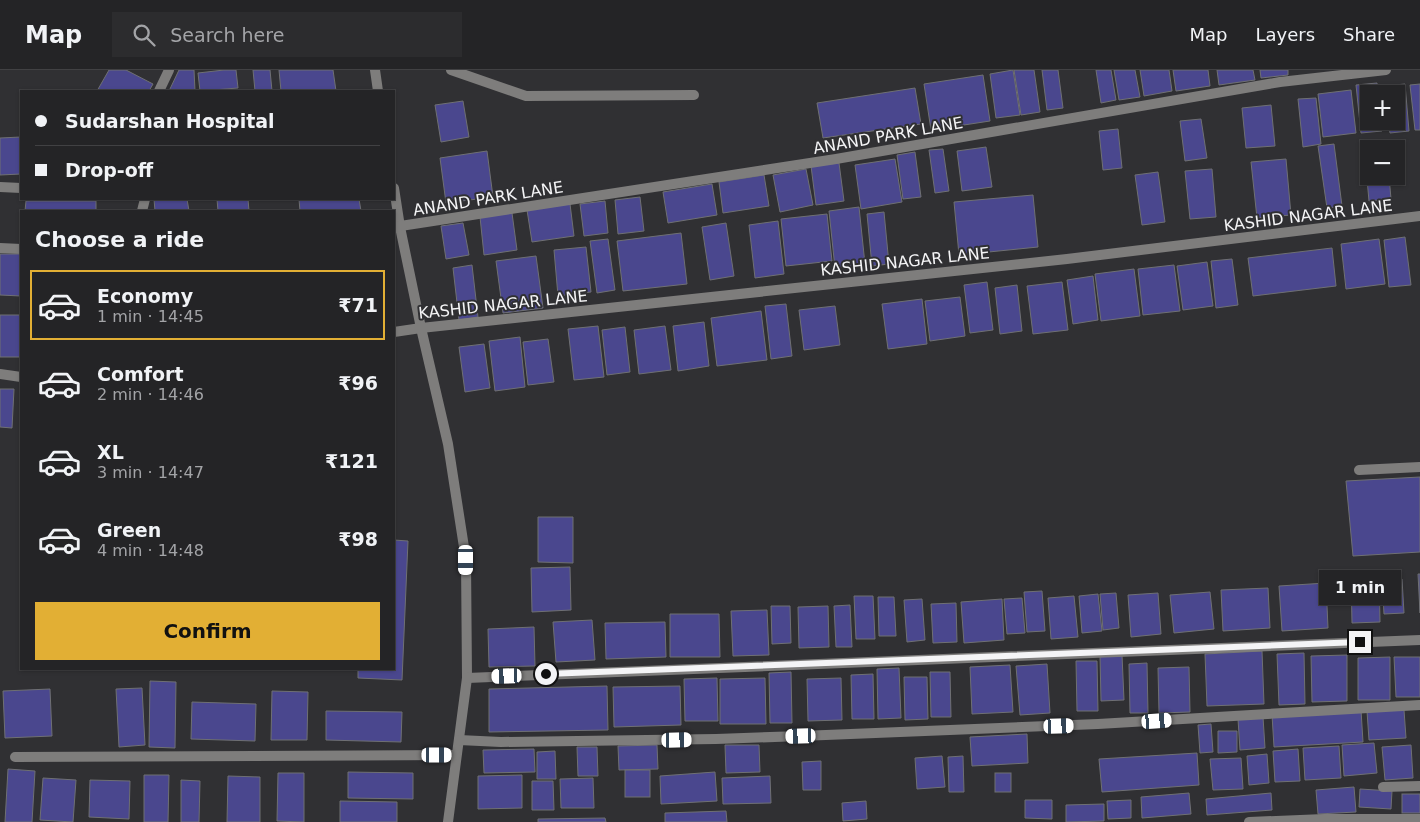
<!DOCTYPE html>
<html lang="en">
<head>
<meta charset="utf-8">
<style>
  :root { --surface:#242426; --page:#2c2c2e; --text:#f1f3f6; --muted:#a3a4a7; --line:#414143; --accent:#e2af34 }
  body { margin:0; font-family:"DejaVu Sans",sans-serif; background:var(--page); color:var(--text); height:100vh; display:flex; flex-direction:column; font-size:19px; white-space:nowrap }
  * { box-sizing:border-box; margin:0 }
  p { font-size:16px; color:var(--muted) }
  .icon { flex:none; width:28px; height:28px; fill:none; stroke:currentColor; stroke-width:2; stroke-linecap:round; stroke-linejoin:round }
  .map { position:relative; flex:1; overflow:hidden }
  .sheet { position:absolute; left:20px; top:140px; width:375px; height:460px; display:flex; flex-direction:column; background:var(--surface); border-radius:0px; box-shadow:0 1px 4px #0004,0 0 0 1px var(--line) }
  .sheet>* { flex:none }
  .top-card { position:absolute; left:20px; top:20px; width:375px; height:110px; border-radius:0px; box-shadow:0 1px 4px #0004,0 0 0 1px var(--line); display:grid; align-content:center; height:110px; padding:0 15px; background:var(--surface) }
  .controls { position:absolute; left:1360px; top:15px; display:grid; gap:10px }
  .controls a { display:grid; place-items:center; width:45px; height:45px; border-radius:0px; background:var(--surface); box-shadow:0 1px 4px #0004,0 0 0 1px var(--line); font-size:25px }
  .end { position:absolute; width:22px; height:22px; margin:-11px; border:6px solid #f4f4f6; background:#111; box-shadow:0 0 0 2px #111 }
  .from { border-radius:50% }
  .bubble { position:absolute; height:35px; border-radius:0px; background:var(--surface); box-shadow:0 1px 4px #0004,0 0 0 1px var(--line); font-size:16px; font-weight:800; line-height:35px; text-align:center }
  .car { position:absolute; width:15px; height:30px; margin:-15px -8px; border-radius:6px; box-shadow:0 0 4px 1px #0007; background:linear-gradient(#fff 24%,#345 0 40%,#fff 0 76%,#345 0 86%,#fff 0) }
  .top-card b { display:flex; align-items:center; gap:18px; height:48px; font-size:19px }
  .top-card b+b { border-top:1px solid var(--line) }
  .top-card i { width:12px; height:12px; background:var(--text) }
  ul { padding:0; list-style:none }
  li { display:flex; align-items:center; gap:15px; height:70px; margin:0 10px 8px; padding:0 5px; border:2px solid transparent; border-radius:0px }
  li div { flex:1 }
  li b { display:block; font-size:19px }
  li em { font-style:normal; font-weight:800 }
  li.on { border-color:var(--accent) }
  li>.icon { width:45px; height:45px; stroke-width:1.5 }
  h2 { padding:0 15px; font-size:22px; line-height:60px }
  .cta { display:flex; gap:10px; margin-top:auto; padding:10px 15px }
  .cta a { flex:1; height:58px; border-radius:0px; background:var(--accent); color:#111; font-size:20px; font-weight:800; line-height:58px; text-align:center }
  header { display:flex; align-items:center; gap:30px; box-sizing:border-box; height:70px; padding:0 25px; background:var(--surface); border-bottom:1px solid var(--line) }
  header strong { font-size:24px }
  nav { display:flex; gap:28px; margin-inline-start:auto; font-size:18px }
  .search { width:350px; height:45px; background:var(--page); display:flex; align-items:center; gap:12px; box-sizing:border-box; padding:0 18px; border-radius:0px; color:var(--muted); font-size:19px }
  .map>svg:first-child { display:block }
  .building { fill:#4a478e; stroke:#6f7073 }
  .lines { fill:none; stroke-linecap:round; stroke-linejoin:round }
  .lane { stroke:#7e7d7c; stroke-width:10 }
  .street { stroke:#7e7d7c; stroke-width:10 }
  .route { stroke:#f4f4f6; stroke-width:6 }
  .labels { text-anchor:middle; stroke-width:4; stroke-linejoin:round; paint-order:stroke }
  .street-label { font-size:16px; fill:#f4f4f6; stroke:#303033 }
</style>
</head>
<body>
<header>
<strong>Map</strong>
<div class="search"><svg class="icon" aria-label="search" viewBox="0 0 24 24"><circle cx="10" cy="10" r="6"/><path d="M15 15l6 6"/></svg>Search here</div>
<nav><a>Map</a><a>Layers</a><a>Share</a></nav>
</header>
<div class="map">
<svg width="1420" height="752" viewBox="0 0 1420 752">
  <rect width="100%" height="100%" fill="#303033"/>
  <g class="building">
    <path d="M109 0H126L153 14 149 21H97Z"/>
    <path d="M179 0H194L195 21H169Z"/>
    <path d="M224 0H236L238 18 200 21 198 3Z"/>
    <path d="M253 0H270L272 21H255Z"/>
    <path d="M279 0H333L336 21H281Z"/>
    <path d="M1013 0 1020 45 996 48 990 4Z"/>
    <path d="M1014 0H1034L1040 42 1021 45Z"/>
    <path d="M1042 0H1058L1063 38 1047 40Z"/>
    <path d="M1096 0H1111L1116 30 1101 33Z"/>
    <path d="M1114 0H1135L1140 27 1119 30Z"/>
    <path d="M1140 0H1169L1172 21 1144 26Z"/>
    <path d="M1173 0H1208L1210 16 1176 21Z"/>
    <path d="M1217 0H1253L1255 10 1219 15Z"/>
    <path d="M1260 0H1288V5L1261 8Z"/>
    <path d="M983 5 990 51 931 60 924 14Z"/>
    <path d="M1377 13 1378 24H1369V51H1381L1382 61 1361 63 1356 15Z"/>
    <path d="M1405 14 1409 61 1390 63 1388 51H1396V24H1385V16Z"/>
    <path d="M1420 14V60H1415L1410 15Z"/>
    <path d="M915 18 921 54 823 68 817 33Z"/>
    <path d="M1351 20 1356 63 1323 67 1318 24Z"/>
    <path d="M1316 28 1321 74 1303 77 1298 29Z"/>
    <path d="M463 31 469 67 441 72 435 35Z"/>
    <path d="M1271 35 1275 76 1246 78 1242 38Z"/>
    <path d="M1201 49 1207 88 1185 91 1180 51Z"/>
    <path d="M1118 59 1122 98 1103 100 1099 61Z"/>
    <path d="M21 67V104L0 105V68Z"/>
    <path d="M1334 74 1342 136 1327 138 1318 76Z"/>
    <path d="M1386 75 1387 79H1369V106H1389L1391 129 1369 131 1364 76Z"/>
    <path d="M986 77 992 117 962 121 957 81Z"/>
    <path d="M943 79 949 121 935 123 929 80Z"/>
    <path d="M487 81 493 127 446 133 440 88Z"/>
    <path d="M915 82 921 127 903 129 897 85Z"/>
    <path d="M895 89 902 132 861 139 855 95Z"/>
    <path d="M1286 89 1291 145 1257 148 1251 92Z"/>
    <path d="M839 93 844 131 816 135 811 96Z"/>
    <path d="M806 99 813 135 780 142 773 105Z"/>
    <path d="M1212 99 1216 147 1190 149 1185 101Z"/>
    <path d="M1158 102 1165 152 1142 155 1135 105Z"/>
    <path d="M764 105 769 136 723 143 719 112Z"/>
    <path d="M712 114 717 145 668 153 663 122Z"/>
    <path d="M1033 125 1038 177 959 185 954 132Z"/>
    <path d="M640 127 644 161 618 164 615 130Z"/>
    <path d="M154 129H187L189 141H155Z"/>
    <path d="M217 129H248L249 141H218Z"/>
    <path d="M299 129H359L361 141H300Z"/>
    <path d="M26 131H96V141H25Z"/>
    <path d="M605 131 608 163 584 166 580 134Z"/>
    <path d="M570 134 574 166 532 172 527 140Z"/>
    <path d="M859 137 865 194 835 198 829 141Z"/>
    <path d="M884 142 889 194 872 196 867 144Z"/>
    <path d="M512 143 517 180 484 185 480 147Z"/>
    <path d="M827 144 832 191 786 196 781 149Z"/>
    <path d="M778 151 784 204 755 208 749 155Z"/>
    <path d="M463 153 469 185 446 189 441 156Z"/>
    <path d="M726 153 734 206 710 210 702 157Z"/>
    <path d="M681 163 687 214 623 221 617 171Z"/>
    <path d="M1405 167 1411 215 1389 217 1384 170Z"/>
    <path d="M608 169 615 220 597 223 590 171Z"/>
    <path d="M1379 169 1385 214 1346 219 1341 174Z"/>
    <path d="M586 177 591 222 558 226 554 180Z"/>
    <path d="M1332 178 1336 216 1253 226 1248 188Z"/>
    <path d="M0 184H21V226L0 225Z"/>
    <path d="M536 186 543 238 503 243 496 191Z"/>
    <path d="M1232 189 1238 235 1216 238 1211 191Z"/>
    <path d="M1207 192 1213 236 1183 240 1177 196Z"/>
    <path d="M472 195 478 247 459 250 453 198Z"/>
    <path d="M1174 195 1180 241 1143 245 1138 199Z"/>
    <path d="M1134 199 1140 246 1101 251 1095 204Z"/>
    <path d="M1093 206 1098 250 1073 254 1067 210Z"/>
    <path d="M987 212 993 260 970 263 964 215Z"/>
    <path d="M1062 212 1068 260 1033 264 1027 216Z"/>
    <path d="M1017 215 1022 261 1000 264 995 218Z"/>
    <path d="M960 227 965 266 930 271 925 231Z"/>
    <path d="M922 229 927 274 888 279 882 234Z"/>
    <path d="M786 234 792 286 771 289 765 236Z"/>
    <path d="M835 236 840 275 804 280 799 240Z"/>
    <path d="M761 241 767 290 717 296 711 248Z"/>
    <rect x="0" y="245" width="21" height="42"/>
    <path d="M704 252 709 296 678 301 673 256Z"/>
    <path d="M598 256 604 307 574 310 568 259Z"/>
    <path d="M665 256 671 300 639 304 634 260Z"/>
    <path d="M625 257 630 302 607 305 602 260Z"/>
    <path d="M520 267 525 317 495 321 489 271Z"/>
    <path d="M548 269 554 312 528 315 523 272Z"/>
    <path d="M484 274 490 318 465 322 459 277Z"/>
    <path d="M0 319H14L12 358 0 357Z"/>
    <path d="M1420 407V482L1353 486 1346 411Z"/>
    <path d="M538 447H573V493L538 492Z"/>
    <path d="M394 470 408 471 402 610 358 608V599H394Z"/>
    <path d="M570 497 571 540 532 542 531 498Z"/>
    <path d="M1379 503 1380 552 1352 553 1351 505Z"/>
    <path d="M1418 504H1420V543Z"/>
    <path d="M1402 509 1404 543 1384 544 1382 510Z"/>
    <path d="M1326 513 1328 558 1282 561 1279 516Z"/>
    <path d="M1268 518 1270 558 1223 561 1221 520Z"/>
    <path d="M1042 521 1045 561 1027 562 1024 522Z"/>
    <path d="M1210 522 1214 559 1174 563 1170 525Z"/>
    <path d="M1116 523 1119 558 1103 560 1100 524Z"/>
    <path d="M1158 523 1161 564 1131 567 1128 525Z"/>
    <path d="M1098 524 1102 561 1082 563 1079 526Z"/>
    <path d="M854 526H873L875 569H856Z"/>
    <path d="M1074 526 1078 567 1051 569 1048 528Z"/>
    <path d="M878 527H894L896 566H879Z"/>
    <path d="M1022 528 1025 563 1007 564 1004 529Z"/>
    <path d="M922 529 925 570 907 572 904 530Z"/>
    <path d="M1002 529 1004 570 964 573 961 532Z"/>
    <path d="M956 533 957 572 933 573 931 534Z"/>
    <path d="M850 535 852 577H836L834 536Z"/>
    <path d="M771 536H790L791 573 772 574Z"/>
    <path d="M828 536 829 577 799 578 798 537Z"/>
    <path d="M767 540 769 585 733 586 731 541Z"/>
    <path d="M670 544H719L720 587H670Z"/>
    <path d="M592 550 595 590 556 592 553 552Z"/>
    <path d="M665 552 666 587 606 589 605 553Z"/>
    <path d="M534 557 535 596 489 597 488 559Z"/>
    <path d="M1262 581 1264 634 1207 636 1205 584Z"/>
    <path d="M1304 583 1305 634 1279 635 1277 584Z"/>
    <path d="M1122 585 1124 630 1101 631 1100 586Z"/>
    <path d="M1347 585V631L1312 632 1311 586Z"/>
    <path d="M1390 587V630H1358V588Z"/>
    <path d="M1394 587H1420V627H1396Z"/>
    <path d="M1076 591H1097L1098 641H1077Z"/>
    <path d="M1147 593 1148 643H1130L1129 594Z"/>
    <path d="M1047 594 1050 643 1020 645 1016 596Z"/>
    <path d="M1010 595 1013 642 972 644 970 597Z"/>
    <path d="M1189 597 1190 642 1159 643 1158 598Z"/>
    <path d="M899 598 901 648 878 649 877 599Z"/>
    <path d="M791 602 792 653H770L769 603Z"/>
    <path d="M930 602H950L951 647H931Z"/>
    <path d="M873 604 874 649H852L851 605Z"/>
    <path d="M904 607H927L928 649 905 650Z"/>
    <path d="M717 608 718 651H685L684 609Z"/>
    <path d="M765 608 766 654H720V609Z"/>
    <path d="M841 608 842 650 808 651 807 609Z"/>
    <path d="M150 611 176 612 175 678 149 677Z"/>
    <path d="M607 616 608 660 489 662V619Z"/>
    <path d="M680 616 681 655 614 657 613 617Z"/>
    <path d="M142 618 145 675 119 677 116 619Z"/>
    <path d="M50 619 52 666 5 668 3 621Z"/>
    <path d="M272 621 308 622 307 670H271Z"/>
    <path d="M192 632 256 634 255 671 191 669Z"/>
    <path d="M1361 640 1363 672 1274 677 1272 645Z"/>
    <path d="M1404 640 1406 668 1369 670 1367 641Z"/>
    <path d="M326 641 402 642 401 672 326 670Z"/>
    <path d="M1263 647 1265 678 1240 680 1238 649Z"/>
    <path d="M1211 654 1213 682 1200 683 1198 655Z"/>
    <path d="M1218 661H1237V682L1218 683Z"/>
    <path d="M1027 664 1028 693 972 696 970 667Z"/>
    <path d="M1374 673 1377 703 1344 706 1342 675Z"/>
    <path d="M657 675 658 699 619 700 618 676Z"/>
    <path d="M725 675H759L760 702 726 703Z"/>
    <path d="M1411 675 1413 708 1385 710 1382 677Z"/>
    <path d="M1339 676 1341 708 1305 710 1303 678Z"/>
    <path d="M577 677H597L598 706H578Z"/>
    <path d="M534 679 535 702 484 703 483 680Z"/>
    <path d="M1298 679 1300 711 1275 712 1273 681Z"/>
    <path d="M555 681 556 709H537V682Z"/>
    <path d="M1197 683 1199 715 1102 722 1099 689Z"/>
    <path d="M1267 684 1269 713 1249 715 1247 686Z"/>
    <path d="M942 686 945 717 917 719 915 688Z"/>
    <path d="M963 686 964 722H949L948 687Z"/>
    <path d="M1241 688 1243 719 1213 720 1210 689Z"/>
    <path d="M821 691V720H803L802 692Z"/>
    <path d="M8 699 35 701 32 752H5Z"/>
    <rect x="625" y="700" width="25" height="27"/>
    <path d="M348 702 413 703V729L348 728Z"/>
    <path d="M715 702 717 731 661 734 660 706Z"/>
    <path d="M278 703H304V752L277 751Z"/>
    <rect x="995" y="703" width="16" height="19"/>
    <path d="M144 705H169L168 752H144Z"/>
    <path d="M522 705V738L478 739V706Z"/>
    <path d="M228 706 260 707V752H227Z"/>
    <path d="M770 706 771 733 723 734 722 708Z"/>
    <path d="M43 708 76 710 73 752 40 750Z"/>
    <path d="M593 708 594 738H561L560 709Z"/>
    <path d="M90 710 130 711 129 749 89 747Z"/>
    <path d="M181 710 200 711 199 752H181Z"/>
    <path d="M532 711H553L554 740H532Z"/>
    <path d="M1354 717 1356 742 1318 744 1316 720Z"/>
    <path d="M1360 719 1392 721 1391 739 1359 737Z"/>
    <path d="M1189 723 1191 744 1142 748 1141 727Z"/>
    <path d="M1271 723 1272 740 1207 745 1206 729Z"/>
    <rect x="1402" y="724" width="18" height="19"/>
    <path d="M1025 730H1052V749L1025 748Z"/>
    <path d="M1131 730V748L1108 749 1107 731Z"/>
    <path d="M340 731 397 732V752H340Z"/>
    <path d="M866 731 867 749 843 751 842 733Z"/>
    <path d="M1104 734V751L1066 752V735Z"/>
    <path d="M726 741 727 752H665V743Z"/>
    <path d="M605 748 606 752H538V749Z"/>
  </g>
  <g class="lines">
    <path class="lane" d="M1359 400 1420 397"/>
    <g class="street">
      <path d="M375 0 378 21"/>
      <path d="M451 0 526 26 694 25"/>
      <path d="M159 21 169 0"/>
      <path d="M0 117 21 118"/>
      <path d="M394 118 400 157 421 258 448 374 466 490 467 608 448 752"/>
      <path d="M142 141 145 129"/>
      <path d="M394 157 836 89 1280 12 1386 0"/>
      <path d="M0 178 21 179"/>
      <path d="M394 262 421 258 1067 189 1420 146"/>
      <path d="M0 304 21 307"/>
      <path d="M467 608 1420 570"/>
      <path d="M459 670 501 672 716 669 801 666 1098 654 1420 635"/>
      <path d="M15 687 456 685"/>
      <path d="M1383 717 1420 716"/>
      <path d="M1249 752 1324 749H1420"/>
    </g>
  </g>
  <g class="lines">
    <path class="route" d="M546 604 1360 572"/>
  </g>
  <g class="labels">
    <g class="street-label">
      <text transform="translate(888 65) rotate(-10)" y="6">ANAND PARK LANE</text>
      <text transform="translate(488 128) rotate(-9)" y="6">ANAND PARK LANE</text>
      <text transform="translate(1308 145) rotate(-7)" y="6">KASHID NAGAR LANE</text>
      <text transform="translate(905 191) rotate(-6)" y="6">KASHID NAGAR LANE</text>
      <text transform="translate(503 234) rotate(-6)" y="6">KASHID NAGAR LANE</text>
    </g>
  </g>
</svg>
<div class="controls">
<a>+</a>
<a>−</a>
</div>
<i class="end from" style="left:546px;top:604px"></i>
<i class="end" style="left:1360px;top:572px"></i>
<div class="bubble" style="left:1319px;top:500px;width:82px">1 min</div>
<i class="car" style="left:466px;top:490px;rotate:180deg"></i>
<i class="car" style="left:507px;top:606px;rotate:268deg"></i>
<i class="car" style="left:1157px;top:651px;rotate:86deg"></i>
<i class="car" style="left:1059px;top:656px;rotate:88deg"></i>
<i class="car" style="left:801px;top:666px;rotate:268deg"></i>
<i class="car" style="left:677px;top:670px;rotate:89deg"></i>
<i class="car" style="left:437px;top:685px;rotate:90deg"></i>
<div class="top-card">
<b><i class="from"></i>Sudarshan Hospital</b>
<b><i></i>Drop-off</b>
</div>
<section class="sheet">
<h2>Choose a ride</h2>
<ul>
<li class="on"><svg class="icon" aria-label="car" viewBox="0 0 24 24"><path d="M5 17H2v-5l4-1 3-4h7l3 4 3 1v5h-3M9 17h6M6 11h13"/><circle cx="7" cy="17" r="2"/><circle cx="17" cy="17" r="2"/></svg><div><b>Economy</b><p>1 min · 14:45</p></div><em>₹71</em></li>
<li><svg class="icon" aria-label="car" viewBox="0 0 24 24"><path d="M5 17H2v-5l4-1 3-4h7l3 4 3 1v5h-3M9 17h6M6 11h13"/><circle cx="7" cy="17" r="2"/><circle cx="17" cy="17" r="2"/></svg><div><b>Comfort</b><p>2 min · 14:46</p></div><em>₹96</em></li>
<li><svg class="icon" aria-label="car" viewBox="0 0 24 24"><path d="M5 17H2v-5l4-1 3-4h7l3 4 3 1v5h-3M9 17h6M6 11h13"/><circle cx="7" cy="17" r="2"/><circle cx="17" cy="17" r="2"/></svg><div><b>XL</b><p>3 min · 14:47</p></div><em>₹121</em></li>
<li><svg class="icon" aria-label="car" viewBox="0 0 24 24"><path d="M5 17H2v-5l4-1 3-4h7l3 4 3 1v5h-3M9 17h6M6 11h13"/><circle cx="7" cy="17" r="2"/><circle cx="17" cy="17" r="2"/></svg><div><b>Green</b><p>4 min · 14:48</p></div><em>₹98</em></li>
</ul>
<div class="cta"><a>Confirm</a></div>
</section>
</div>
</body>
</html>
